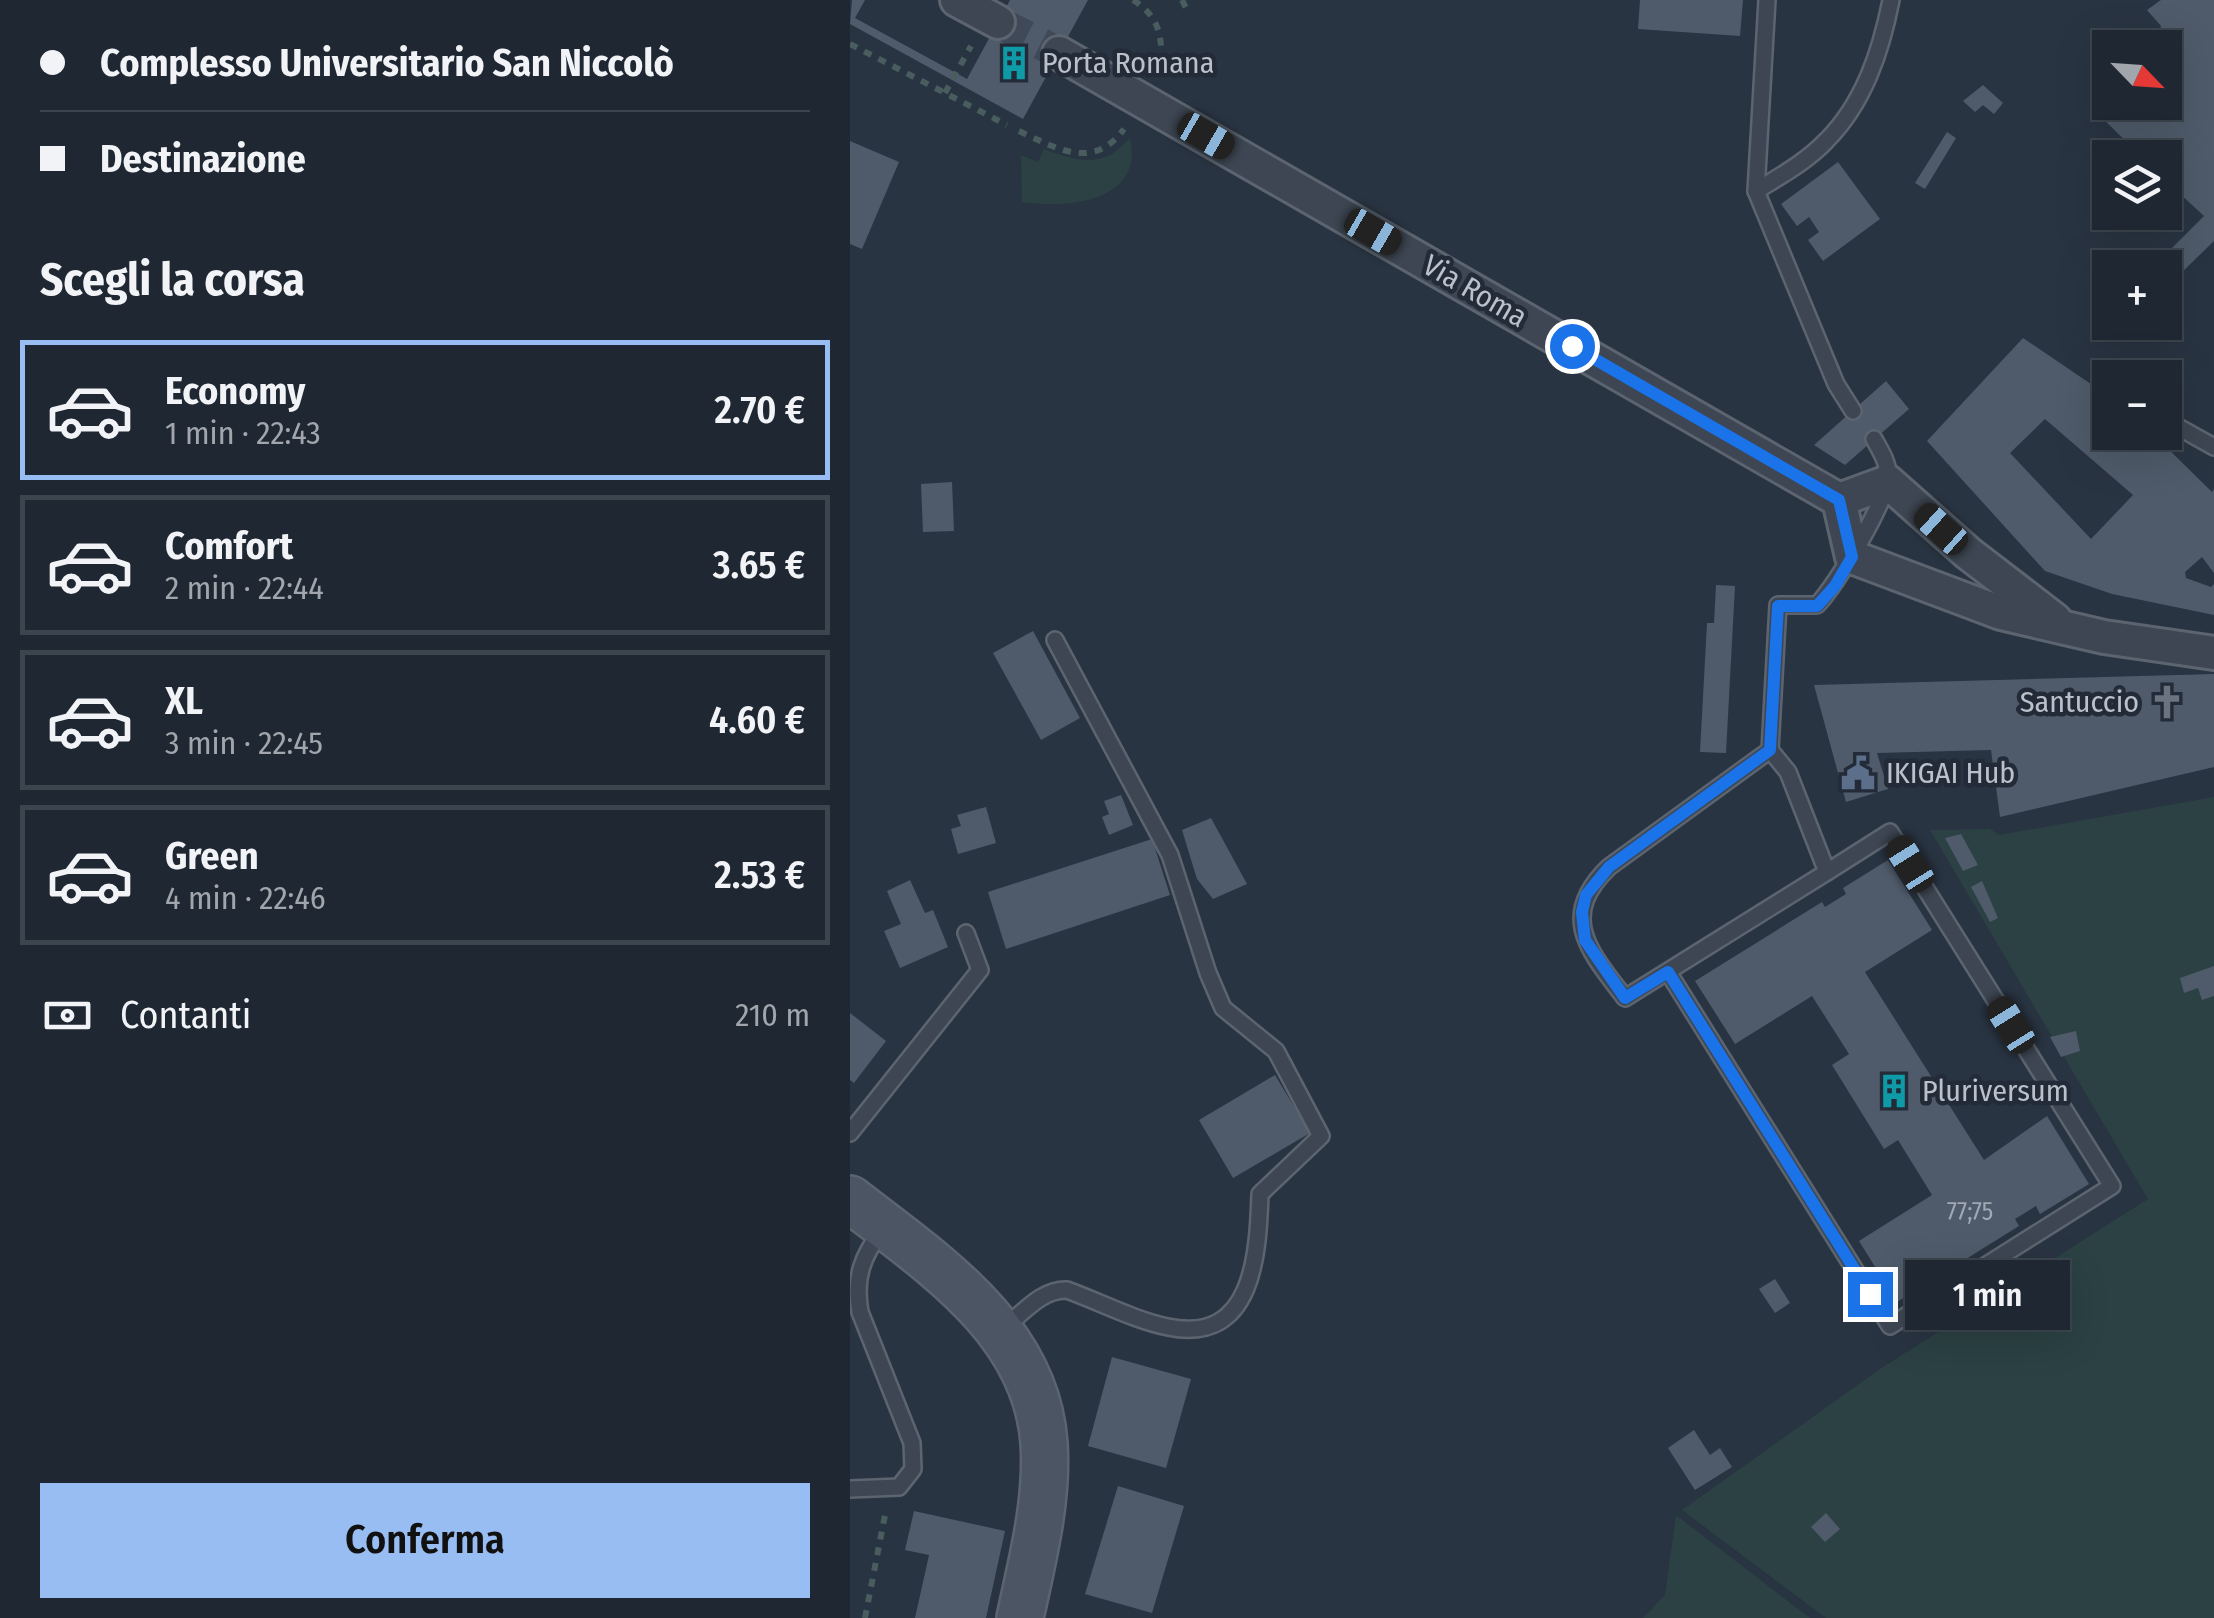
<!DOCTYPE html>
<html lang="it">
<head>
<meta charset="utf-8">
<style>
  :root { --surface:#1f2732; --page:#2c333e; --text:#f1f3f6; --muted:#a1a5ac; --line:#3c444d; --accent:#98bdf2 }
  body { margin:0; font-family:"Fira Sans Condensed",sans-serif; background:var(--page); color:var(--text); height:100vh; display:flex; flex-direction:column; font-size:38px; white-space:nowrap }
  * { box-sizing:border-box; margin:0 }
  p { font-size:32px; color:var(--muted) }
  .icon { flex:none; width:55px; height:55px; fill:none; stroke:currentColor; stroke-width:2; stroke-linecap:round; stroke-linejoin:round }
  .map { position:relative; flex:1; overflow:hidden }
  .sheet { display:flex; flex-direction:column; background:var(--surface); width:850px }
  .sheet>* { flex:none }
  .banner { display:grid; align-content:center; height:220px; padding:0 40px; background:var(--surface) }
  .needle { width:65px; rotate:115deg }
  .buttons { position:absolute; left:1242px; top:30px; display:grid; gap:20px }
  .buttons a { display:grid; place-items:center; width:90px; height:90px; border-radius:0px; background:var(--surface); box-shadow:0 10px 40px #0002,0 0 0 2px var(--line); font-size:50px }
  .end { position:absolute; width:45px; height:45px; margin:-22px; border:12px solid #1a73e8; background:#fff; box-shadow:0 0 0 5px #fff }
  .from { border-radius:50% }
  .bubble { position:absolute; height:70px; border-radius:0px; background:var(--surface); box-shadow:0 10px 40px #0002,0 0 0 2px var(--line); font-size:32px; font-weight:600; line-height:70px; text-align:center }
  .car { position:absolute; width:30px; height:60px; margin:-30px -15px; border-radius:12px; box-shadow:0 0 8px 2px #0007; background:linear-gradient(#222 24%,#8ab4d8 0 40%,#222 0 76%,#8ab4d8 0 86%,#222 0) }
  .banner b { display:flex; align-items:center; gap:35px; height:95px; font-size:38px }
  .banner b+b { border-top:2px solid var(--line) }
  .banner i { width:25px; height:25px; background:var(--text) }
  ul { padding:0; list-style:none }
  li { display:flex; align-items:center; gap:30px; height:140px; margin:0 20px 15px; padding:0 20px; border:5px solid var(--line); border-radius:0px }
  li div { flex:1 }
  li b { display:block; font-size:38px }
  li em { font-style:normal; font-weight:600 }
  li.active { border-color:var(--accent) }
  li>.icon { width:90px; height:90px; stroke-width:1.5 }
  h2 { padding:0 40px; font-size:45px; line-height:120px }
  .pay { display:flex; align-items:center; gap:25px; height:110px; padding:0 40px; font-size:38px }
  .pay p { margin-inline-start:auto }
  .primary-button { display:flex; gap:20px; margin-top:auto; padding:20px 40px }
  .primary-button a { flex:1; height:115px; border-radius:0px; background:var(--accent); color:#111; font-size:40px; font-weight:600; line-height:115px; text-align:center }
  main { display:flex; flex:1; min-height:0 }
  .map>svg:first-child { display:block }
  .green { fill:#2b4143 }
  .building { fill:#4f5b6a; fill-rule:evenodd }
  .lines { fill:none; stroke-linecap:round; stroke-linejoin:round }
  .minor-tunnel { stroke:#3f4957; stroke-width:32; stroke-dasharray:32 16; stroke-linecap:butt }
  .service-casing { stroke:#5b646f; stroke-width:20 }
  .minor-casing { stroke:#5b646f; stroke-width:38 }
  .secondary-casing { stroke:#5b646f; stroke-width:50 }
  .path { stroke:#495d5f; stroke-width:6; stroke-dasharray:8 8; stroke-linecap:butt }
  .service { stroke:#3d4652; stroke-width:15 }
  .minor { stroke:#3d4652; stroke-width:32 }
  .secondary { stroke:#4b5564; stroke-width:45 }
  .route { stroke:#1a73e8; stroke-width:12 }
  .labels { text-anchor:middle; stroke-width:9; stroke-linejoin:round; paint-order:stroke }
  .number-label { font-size:25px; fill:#9fa8b3 }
  .poi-label { font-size:30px; fill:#bac1cb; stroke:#222b37; text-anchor:start }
  .street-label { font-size:30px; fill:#bac1cb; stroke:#222b37 }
</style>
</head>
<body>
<main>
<section class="sheet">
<div class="banner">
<b><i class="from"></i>Complesso Universitario San Niccolò</b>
<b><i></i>Destinazione</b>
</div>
<h2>Scegli la corsa</h2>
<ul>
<li class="active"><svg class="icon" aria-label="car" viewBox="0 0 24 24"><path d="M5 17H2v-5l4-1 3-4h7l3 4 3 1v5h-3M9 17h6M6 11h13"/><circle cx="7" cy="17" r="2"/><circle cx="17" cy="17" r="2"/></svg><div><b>Economy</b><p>1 min · 22:43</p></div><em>2.70 €</em></li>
<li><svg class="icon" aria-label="car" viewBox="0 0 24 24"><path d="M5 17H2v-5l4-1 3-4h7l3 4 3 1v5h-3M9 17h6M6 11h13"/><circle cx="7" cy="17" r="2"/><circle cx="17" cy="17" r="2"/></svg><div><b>Comfort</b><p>2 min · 22:44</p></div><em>3.65 €</em></li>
<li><svg class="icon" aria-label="car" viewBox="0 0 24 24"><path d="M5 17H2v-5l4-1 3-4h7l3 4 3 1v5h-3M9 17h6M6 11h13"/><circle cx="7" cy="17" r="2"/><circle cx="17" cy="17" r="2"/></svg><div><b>XL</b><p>3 min · 22:45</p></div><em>4.60 €</em></li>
<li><svg class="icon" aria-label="car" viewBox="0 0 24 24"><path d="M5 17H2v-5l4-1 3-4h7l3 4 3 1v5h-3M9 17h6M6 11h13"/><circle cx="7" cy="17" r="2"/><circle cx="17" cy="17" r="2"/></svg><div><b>Green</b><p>4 min · 22:46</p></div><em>2.53 €</em></li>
</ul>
<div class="pay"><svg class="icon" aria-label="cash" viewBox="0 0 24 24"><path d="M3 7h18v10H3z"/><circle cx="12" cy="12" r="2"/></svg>Contanti<p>210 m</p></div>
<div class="primary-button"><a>Conferma</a></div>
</section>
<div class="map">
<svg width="1364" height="1618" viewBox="0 0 1364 1618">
  <rect width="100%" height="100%" fill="#293442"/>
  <g class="green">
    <path d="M280 138C295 202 217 209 172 202L171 155 188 162 194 149C228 162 254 169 280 138Z"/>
    <path d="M1364 797V1618H976L832 1510 1030 1369 1298 1199 1080 830 1140 829 1149 835Z"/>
    <path d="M826 1515 960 1618H793L815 1595Z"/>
  </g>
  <g class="building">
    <path d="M2 0H15L5 18 117 79 160 0H238L173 119 0 24Z"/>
    <path d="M790 0H893L890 36 788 29Z"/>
    <path d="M1311 0H1364V241L1323 281 1315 273V268L1306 264 1354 216 1315 180V158H1293L1242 108 1260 92V102H1315V48H1305L1311 26 1297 10Z"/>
    <path d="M1133 85 1153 103 1144 114 1133 105 1125 112 1113 101Z"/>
    <path d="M1097 132 1106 138 1075 189 1065 183Z"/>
    <path d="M0 141 49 162 12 249 0 244Z"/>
    <path d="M988 162 1030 219 973 261 958 240 969 232 959 217 947 226 931 204Z"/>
    <path d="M1173 338 1260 397V432H1301L1362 492 1364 489V573L1352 557 1335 572 1336 578 1361 587 1364 584V615L1262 594 1195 571 1077 441ZM1195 419 1283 495 1241 539 1160 453Z"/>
    <path d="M1036 381 1059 409 995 465 964 445Z"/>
    <path d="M102 482 104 531 73 532 71 484Z"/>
    <path d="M866 585 885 586 876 753 850 752 857 623H864Z"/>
    <path d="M183 631 230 718 191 740 143 653Z"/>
    <path d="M1364 674V767L1150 817 1141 750 1027 753 1038 789 996 802 964 685Z"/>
    <path d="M271 795 283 825 259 835 252 817 259 814 254 801Z"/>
    <path d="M136 807 146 843 108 854 101 829 111 826 107 815Z"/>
    <path d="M361 818 397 884 363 899 347 879 332 830Z"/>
    <path d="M1111 834 1128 865 1113 871 1095 838Z"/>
    <path d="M302 839 320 895 156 949 138 892Z"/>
    <path d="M1038 860 1082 930 1015 972 1134 1160 1197 1116 1239 1184 1190 1214 1186 1206 1165 1219 1169 1226 1047 1302 1009 1241 1082 1195 1048 1140 1034 1149 982 1065 999 1054 962 996 885 1044 845 981 972 902 975 907 996 894 993 888Z"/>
    <path d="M60 880 75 913 83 910 98 947 50 968 34 931 51 924 37 891Z"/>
    <path d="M1132 881 1148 918 1140 922 1121 887Z"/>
    <path d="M1364 966V996L1352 1000 1348 988 1334 993 1330 978Z"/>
    <path d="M0 1013 36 1041 4 1083 0 1080Z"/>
    <path d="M1226 1031 1230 1051 1211 1057 1200 1037Z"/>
    <path d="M425 1075 460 1133 383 1178 349 1120Z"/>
    <path d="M925 1279 940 1303 925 1313 909 1289Z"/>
    <path d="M262 1357 341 1379 316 1468 238 1446Z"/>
    <path d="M844 1430 860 1455 870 1448 882 1467 845 1490 818 1448Z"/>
    <path d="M268 1486 334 1506 302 1613 235 1594Z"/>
    <path d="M64 1511 155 1531 136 1618H65L79 1555 55 1550Z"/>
    <path d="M976 1513 990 1529 975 1542 961 1527Z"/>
  </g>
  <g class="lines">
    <path class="minor-tunnel" d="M148 22 209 53"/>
    <g class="service-casing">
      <g id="service">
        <path d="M917 0 906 191 986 384 1003 411"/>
        <path d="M906 191C930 176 956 162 976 141 1014 103 1031 51 1041 0"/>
        <path d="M1321 423 1364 447"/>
        <path d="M920 750 938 772 977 872 775 998C740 952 707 917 759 867Z"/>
        <path d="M920 750 928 605H967C986 586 1038 500 1038 475 1038 462 1030 450 1024 439"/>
        <path d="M818 972 1040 1326 1262 1186 1040 832 977 872"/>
        <path d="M0 1133 130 970 116 933"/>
        <path d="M155 1327C174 1312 192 1289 217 1290 250 1302 284 1320 318 1327 404 1345 408 1253 410 1194L471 1136 426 1051 373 1008 358 973 320 855 205 640"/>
        <path d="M0 1489 49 1487 63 1469 62 1443 10 1312C4 1278 12 1256 33 1229"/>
      </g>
    </g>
    <g class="minor-casing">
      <g id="minor">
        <path d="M107 0 148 22"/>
        <path d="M209 53 989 500 1002 557 1151 613 1254 637 1364 653"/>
        <path d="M989 500 1038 482 1118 553 1205 620"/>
      </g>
    </g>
    <g class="secondary-casing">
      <path id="secondary" d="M0 1199C81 1262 186 1329 194 1443 198 1502 182 1561 170 1618"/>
    </g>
    <g class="path">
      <path d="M283 0C304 13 312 30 311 54"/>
      <path d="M332 0 336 8"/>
      <path d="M0 44 157 125"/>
      <path d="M95 93 121 46"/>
      <path d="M169 131C208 149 243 171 274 129"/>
      <path d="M15 1618 35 1515"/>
    </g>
    <use href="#service" class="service"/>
    <use href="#minor" class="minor"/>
    <use href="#secondary" class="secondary"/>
  </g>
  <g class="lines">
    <path class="route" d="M722 346 989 500 1002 557 985 586 967 606H928L920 750 759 867 736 895 732 912 735 940 775 998 818 972 1020 1294"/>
  </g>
  <defs>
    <g id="building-bare" transform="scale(2.7)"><path d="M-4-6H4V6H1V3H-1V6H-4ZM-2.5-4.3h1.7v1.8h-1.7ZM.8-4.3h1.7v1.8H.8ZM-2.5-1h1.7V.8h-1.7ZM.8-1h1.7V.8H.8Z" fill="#0f9aa8" stroke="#222b37" stroke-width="2.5" paint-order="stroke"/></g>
    <g id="church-bare" transform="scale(2.7)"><path d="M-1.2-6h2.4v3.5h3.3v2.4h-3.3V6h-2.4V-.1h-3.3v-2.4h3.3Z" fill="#6b7280" stroke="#222b37" stroke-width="2.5" paint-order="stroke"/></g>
    <g id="civic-bare" transform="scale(2.7)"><path d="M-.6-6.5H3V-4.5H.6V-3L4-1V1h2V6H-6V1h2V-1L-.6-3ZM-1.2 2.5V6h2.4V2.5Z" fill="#5c6f8a" stroke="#222b37" stroke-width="2.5" paint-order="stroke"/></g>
  </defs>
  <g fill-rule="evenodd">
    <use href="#building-bare" x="164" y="63"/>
    <use href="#church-bare" x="1317" y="702"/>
    <use href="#civic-bare" x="1008" y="773"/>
    <use href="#building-bare" x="1044" y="1091"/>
  </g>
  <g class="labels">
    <g class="number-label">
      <text x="1120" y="1220">77;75</text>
    </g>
    <g class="poi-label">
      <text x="192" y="73">Porta Romana</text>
      <text x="1289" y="712" text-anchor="end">Santuccio</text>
      <text x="1036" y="783">IKIGAI Hub</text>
      <text x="1072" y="1101">Pluriversum</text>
    </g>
    <g class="street-label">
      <text transform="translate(625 291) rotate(30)" y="10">Via Roma</text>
    </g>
  </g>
</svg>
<div class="buttons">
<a><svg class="needle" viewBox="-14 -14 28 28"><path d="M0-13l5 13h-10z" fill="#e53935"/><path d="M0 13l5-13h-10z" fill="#a1a5ac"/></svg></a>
<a><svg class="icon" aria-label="layers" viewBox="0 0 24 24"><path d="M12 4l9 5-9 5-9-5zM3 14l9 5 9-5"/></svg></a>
<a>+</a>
<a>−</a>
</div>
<i class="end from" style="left:722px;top:346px"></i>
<i class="end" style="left:1020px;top:1294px"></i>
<div class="bubble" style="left:1055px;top:1260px;width:165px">1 min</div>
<i class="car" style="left:356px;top:136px;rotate:120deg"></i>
<i class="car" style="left:523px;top:232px;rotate:120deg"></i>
<i class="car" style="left:1091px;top:529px;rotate:312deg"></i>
<i class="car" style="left:1060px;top:864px;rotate:328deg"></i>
<i class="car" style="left:1161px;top:1025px;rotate:328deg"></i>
</div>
</main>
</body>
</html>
